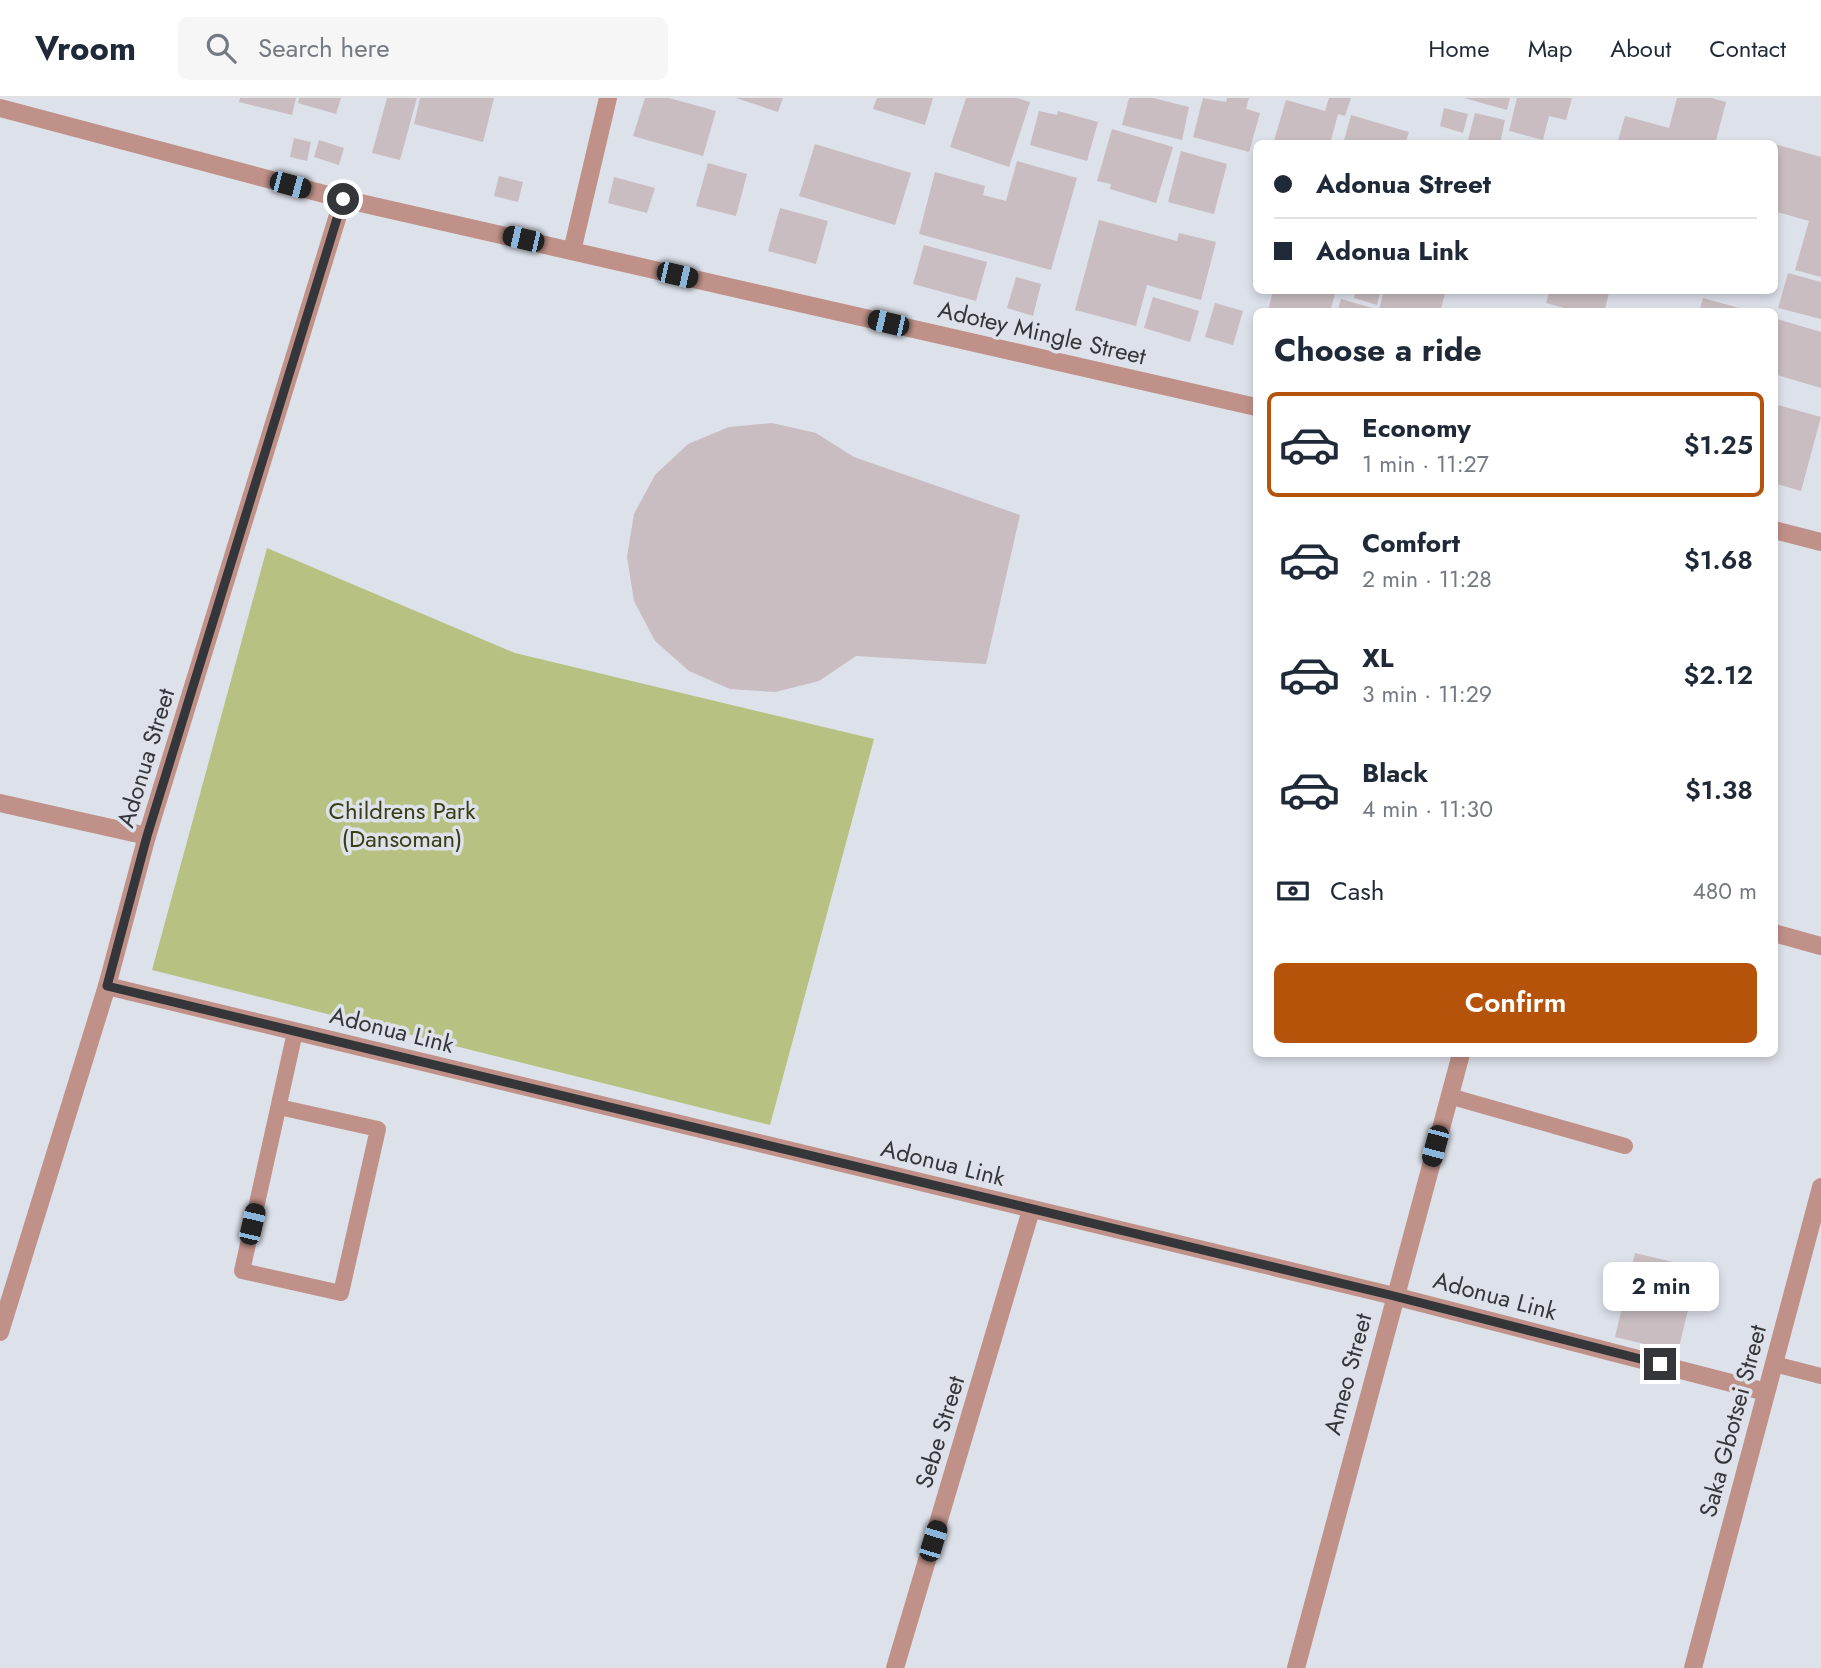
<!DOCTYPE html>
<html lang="en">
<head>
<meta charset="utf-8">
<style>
  :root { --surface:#fff; --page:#f6f6f7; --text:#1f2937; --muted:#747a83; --line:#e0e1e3; --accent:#b45309 }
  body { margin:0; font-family:Jost,sans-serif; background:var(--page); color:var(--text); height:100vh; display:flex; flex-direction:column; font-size:26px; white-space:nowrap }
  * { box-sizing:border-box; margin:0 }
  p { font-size:23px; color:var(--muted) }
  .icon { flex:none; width:38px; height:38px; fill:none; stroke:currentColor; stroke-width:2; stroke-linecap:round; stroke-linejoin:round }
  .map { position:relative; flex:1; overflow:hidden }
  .details { position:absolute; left:1253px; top:210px; width:525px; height:749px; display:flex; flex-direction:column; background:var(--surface); border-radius:10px; box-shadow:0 4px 10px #0003 }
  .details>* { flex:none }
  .guide { position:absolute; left:1253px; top:42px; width:525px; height:154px; border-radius:10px; box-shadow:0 4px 10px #0003; display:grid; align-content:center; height:154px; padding:0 21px; background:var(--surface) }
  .end { position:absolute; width:32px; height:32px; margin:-16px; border:9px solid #343639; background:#fff; box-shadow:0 0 0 4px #fff }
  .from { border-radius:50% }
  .bubble { position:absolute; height:49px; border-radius:10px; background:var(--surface); box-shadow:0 4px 10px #0003; font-size:23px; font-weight:600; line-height:49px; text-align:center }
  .car { position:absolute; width:21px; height:42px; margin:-21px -10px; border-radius:9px; box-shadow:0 0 5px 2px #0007; background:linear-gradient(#222 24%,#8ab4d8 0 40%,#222 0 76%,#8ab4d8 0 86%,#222 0) }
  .guide b { display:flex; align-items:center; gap:24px; height:66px; font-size:26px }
  .guide b+b { border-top:2px solid var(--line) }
  .guide i { width:18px; height:18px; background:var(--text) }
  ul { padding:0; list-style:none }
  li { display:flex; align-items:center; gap:21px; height:105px; margin:0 14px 10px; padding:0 7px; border:4px solid transparent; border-radius:10px }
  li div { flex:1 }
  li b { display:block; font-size:26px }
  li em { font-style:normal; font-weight:600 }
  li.active { border-color:var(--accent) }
  li>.icon { width:63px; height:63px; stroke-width:1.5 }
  h2 { padding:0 21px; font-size:32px; line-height:84px }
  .pay { display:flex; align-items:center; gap:18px; height:77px; padding:0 21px; font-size:26px }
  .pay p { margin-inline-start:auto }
  .primary-button { display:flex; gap:14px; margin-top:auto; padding:14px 21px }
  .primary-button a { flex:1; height:80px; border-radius:10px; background:var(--accent); color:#fff; font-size:28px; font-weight:600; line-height:80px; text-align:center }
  header { display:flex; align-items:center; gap:42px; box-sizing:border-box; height:98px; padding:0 35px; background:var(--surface); border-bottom:2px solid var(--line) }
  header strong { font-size:33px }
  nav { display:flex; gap:38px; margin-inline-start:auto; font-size:24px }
  .search { width:490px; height:63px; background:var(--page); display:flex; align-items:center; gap:18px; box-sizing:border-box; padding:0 24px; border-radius:10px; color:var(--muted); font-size:26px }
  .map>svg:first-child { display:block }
  .green { fill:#b7c182 }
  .building { fill:#c9bdc1 }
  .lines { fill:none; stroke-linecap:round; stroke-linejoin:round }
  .lane { stroke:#bf9188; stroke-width:16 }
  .street { stroke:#bf9188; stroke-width:18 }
  .route { stroke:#343639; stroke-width:9 }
  .labels { text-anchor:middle; stroke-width:7; stroke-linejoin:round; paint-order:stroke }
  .street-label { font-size:24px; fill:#343639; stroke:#dde1ea }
  .park-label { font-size:24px; fill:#383d12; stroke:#dde1ea }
</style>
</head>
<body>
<header>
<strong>Vroom</strong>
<div class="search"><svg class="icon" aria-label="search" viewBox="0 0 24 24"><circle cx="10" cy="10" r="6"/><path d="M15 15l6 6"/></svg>Search here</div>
<nav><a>Home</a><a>Map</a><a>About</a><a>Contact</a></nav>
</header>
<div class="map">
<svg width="1821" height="1570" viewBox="0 0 1821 1570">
  <rect width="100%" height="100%" fill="#dde1ea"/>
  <path class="green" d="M267 450 515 555 874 641 770 1027 152 872Z"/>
  <g class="building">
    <path d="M240 0H296L292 17 239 4Z"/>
    <path d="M299 0H341L336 16 298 5Z"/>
    <path d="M387 0H417L400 62 372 55Z"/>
    <path d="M420 0H494L483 44 414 26Z"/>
    <path d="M645 0H669L716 13 703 58 633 38Z"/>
    <path d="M736 0H783L778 14Z"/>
    <path d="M877 0H933L925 27 873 11Z"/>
    <path d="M966 0H1017L1030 4 1009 69 950 49Z"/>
    <path d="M1129 0H1153L1189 9 1182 42 1122 27Z"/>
    <path d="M1203 0 1226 4 1227 0H1249L1246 11 1260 15 1249 54 1193 39Z"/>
    <path d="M1329 0H1351L1345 18 1338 16 1330 46H1273L1286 2 1325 13Z"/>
    <path d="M1464 0H1510L1507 12Z"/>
    <path d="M1517 0H1572L1566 22 1549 18 1543 42 1509 33Z"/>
    <path d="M1677 0H1711L1726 4 1715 46H1617L1625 18 1669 30Z"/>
    <path d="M1444 10 1468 16 1463 35 1440 28Z"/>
    <path d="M1039 13 1057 17 1058 13 1098 24 1087 63 1030 47Z"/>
    <path d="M1475 15 1505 22 1500 46H1467Z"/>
    <path d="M1351 17 1409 34 1405 46H1343Z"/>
    <path d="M1112 31 1173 49 1156 105 1110 91 1111 86 1097 83Z"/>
    <path d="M294 40 311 44 307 63 290 59Z"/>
    <path d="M319 42 344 50 339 67 314 59Z"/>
    <path d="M815 46 911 75 895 127 799 98Z"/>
    <path d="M1774 46 1821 59V179L1795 172 1809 123 1774 113Z"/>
    <path d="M1181 53 1227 66 1214 116 1168 104Z"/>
    <path d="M1017 63 1077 80 1051 172 919 136 935 74 985 88 983 97 1006 103Z"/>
    <path d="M708 65 747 76 736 118 696 108Z"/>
    <path d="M499 78 523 84 518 104 494 98Z"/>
    <path d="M614 79 655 90 647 115 608 105Z"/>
    <path d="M780 110 828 123 816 166 768 153Z"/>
    <path d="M1099 122 1177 143 1179 135 1216 144 1201 202 1147 187 1136 228 1075 212Z"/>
    <path d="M924 147 987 164 976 203 913 186Z"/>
    <path d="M1788 175 1821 184V221L1778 210Z"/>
    <path d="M1016 179 1041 186 1033 218 1007 210Z"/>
    <path d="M1273 192H1336L1330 214H1268Z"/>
    <path d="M1356 192H1381L1377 207 1354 200Z"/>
    <path d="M1384 192H1446L1440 214H1337L1341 201 1379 212Z"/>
    <path d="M1550 192H1610L1604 214H1579L1546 205Z"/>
    <path d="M1153 199 1199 213 1190 244 1144 230Z"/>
    <path d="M1703 200 1750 213V214H1699Z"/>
    <path d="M1215 205 1243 213 1233 247 1205 239Z"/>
    <path d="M1777 221 1821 234V290L1774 276Z"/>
    <path d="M1774 306 1821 319 1801 393 1774 385Z"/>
    <path d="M772 325 816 335 854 359 1020 417 986 566 856 558 819 583 775 594 730 591 689 573 655 543 634 503 627 459 634 416 655 377 688 346 729 329Z"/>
    <path d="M1635 1155 1698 1170 1678 1254 1615 1239Z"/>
  </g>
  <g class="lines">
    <g class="lane">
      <path d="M1449 998 1625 1048"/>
      <path d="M279 1009 378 1031 341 1195 242 1173 295 934"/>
      <path d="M1774 1266 1821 1278"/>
    </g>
    <g class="street">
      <path d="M0 10 343 101 1256 309"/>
      <path d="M572 153 608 0"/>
      <path d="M1774 432 1821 444"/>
      <path d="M0 705 147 738"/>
      <path d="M1774 835 1821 848"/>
      <path d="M107 888 1394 1198 1766 1294"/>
      <path d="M0 1234 107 888 147 738 343 101"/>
      <path d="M895 1570 1031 1112"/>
      <path d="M1296 1570 1461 956"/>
      <path d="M1693 1570 1821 1089"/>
    </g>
  </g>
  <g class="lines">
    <path class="route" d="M343 101 147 738 107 888 1394 1198 1660 1266"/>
  </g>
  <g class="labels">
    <g class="street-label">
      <text transform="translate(1042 235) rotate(13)" y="8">Adotey Mingle Street</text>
      <text transform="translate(146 660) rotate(-73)" y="8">Adonua Street</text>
      <text transform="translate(392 932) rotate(14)" y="8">Adonua Link</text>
      <text transform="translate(943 1065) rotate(14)" y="8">Adonua Link</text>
      <text transform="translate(1495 1198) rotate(15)" y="8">Adonua Link</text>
      <text transform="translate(1348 1276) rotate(-75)" y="8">Ameo Street</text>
      <text transform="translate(1733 1323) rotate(-75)" y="8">Saka Gbotsei Street</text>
      <text transform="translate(940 1334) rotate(-73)" y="8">Sebe Street</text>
    </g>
    <g class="park-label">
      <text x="402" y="721">Childrens Park<tspan x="402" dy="28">(Dansoman)</tspan></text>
    </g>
  </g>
</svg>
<i class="end from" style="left:343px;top:101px"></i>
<i class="end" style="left:1660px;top:1266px"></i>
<div class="bubble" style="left:1603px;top:1164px;width:116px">2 min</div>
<i class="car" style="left:290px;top:87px;rotate:105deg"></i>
<i class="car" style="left:523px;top:141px;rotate:283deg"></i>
<i class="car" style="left:677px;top:177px;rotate:103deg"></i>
<i class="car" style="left:888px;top:225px;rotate:283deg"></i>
<i class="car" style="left:1435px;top:1048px;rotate:195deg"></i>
<i class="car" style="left:252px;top:1126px;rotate:13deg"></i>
<i class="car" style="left:933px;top:1443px;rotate:17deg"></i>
<div class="guide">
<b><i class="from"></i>Adonua Street</b>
<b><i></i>Adonua Link</b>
</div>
<section class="details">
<h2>Choose a ride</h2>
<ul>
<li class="active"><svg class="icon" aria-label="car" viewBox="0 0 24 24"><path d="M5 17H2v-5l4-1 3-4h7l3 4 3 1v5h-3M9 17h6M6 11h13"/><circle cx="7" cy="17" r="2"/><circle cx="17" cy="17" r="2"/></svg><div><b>Economy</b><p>1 min · 11:27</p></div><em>$1.25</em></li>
<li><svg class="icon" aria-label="car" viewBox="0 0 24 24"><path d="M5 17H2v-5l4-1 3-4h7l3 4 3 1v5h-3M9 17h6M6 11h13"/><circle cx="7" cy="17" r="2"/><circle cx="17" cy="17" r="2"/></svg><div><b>Comfort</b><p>2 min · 11:28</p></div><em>$1.68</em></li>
<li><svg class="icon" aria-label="car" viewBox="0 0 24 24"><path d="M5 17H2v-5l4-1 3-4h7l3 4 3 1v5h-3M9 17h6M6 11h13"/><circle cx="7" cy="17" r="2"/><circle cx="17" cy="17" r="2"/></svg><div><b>XL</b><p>3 min · 11:29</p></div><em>$2.12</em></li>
<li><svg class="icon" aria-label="car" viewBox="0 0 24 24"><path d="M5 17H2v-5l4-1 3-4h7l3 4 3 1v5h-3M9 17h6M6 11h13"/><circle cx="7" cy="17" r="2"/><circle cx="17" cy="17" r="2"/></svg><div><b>Black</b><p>4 min · 11:30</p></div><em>$1.38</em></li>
</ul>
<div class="pay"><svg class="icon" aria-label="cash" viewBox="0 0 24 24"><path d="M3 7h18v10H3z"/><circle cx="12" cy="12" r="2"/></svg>Cash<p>480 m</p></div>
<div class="primary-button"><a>Confirm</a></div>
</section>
</div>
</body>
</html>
